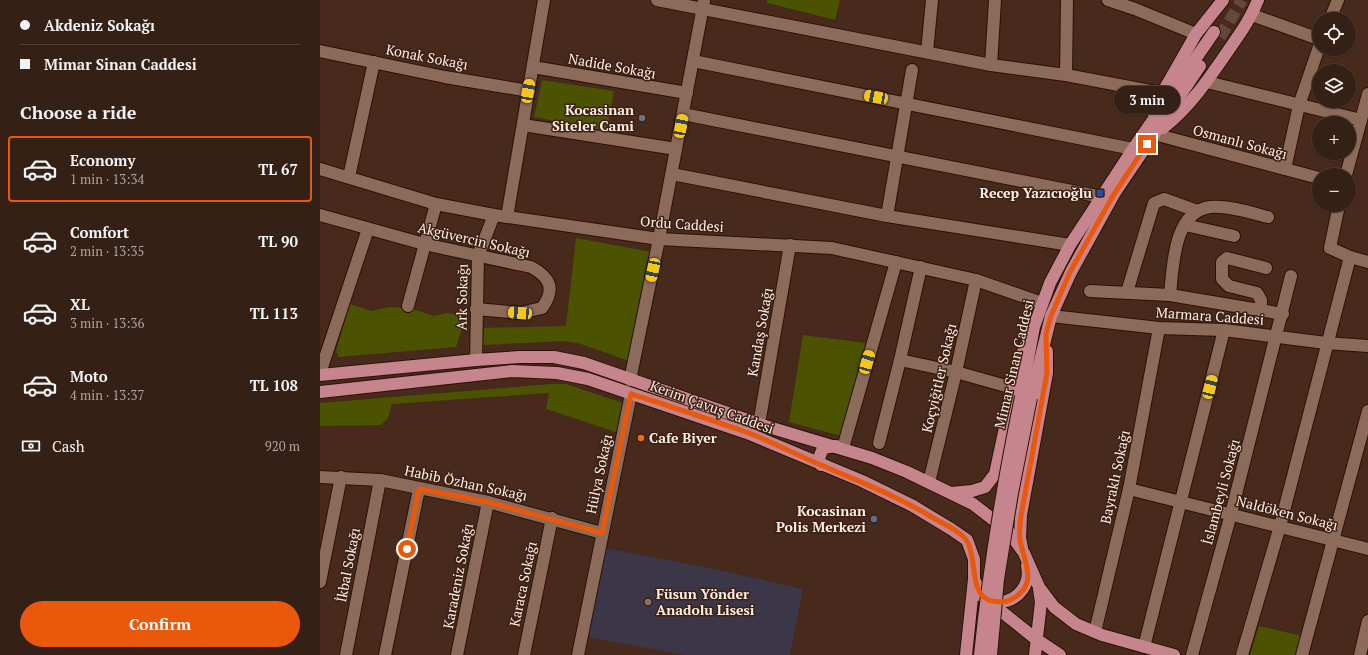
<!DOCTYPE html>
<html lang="en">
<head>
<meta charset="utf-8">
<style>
  :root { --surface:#352015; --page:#3d281e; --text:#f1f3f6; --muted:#aaa3a0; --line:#4f3e34; --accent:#ea580c }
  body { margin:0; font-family:"PT Serif",serif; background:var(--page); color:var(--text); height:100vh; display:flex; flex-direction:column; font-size:15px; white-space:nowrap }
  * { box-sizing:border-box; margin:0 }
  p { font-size:13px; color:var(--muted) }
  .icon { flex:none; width:22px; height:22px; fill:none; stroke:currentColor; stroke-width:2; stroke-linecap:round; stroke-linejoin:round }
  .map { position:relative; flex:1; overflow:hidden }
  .side { display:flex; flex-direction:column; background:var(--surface); width:320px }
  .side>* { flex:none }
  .hud { display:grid; align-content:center; height:88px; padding:0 20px; background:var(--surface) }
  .tools { position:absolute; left:992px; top:12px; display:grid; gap:8px }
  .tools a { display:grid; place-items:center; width:44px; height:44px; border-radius:50%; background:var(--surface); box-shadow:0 1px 3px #0004,0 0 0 1px var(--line); font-size:20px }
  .end { position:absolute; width:18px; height:18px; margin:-9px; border:5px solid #ea580c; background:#fff; box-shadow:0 0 0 2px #fff }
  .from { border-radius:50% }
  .bubble { position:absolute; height:28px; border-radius:14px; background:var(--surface); box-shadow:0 1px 3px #0004,0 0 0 1px var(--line); font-size:13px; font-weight:800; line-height:28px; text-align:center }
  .car { position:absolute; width:12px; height:24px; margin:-12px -6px; border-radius:5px; box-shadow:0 0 3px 1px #0007; background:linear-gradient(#f5c518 24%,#345 0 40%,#f5c518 0 76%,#345 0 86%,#f5c518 0) }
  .hud b { display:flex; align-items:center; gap:14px; height:38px; font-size:15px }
  .hud b+b { border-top:1px solid var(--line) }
  .hud i { width:10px; height:10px; background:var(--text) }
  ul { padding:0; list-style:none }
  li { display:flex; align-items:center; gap:12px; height:66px; margin:0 8px 6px; padding:0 12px; border:2px solid transparent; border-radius:4px }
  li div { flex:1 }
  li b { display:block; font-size:15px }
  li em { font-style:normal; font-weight:800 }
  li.selected { border-color:var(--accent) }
  li>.icon { width:36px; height:36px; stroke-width:1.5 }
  h2 { padding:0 20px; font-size:18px; line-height:48px }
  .pay { display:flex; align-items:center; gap:10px; height:44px; padding:0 20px; font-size:15px }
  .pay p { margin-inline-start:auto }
  .primary-button { display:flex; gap:8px; margin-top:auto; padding:8px 20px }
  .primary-button a { flex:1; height:46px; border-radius:24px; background:var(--accent); color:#fff; font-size:16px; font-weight:800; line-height:46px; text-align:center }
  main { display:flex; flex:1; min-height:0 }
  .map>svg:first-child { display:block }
  .education { fill:#3b3748 }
  .green { fill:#4b5200 }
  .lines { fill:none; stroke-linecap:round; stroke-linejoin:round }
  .major-tunnel { stroke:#63483b; stroke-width:12; stroke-dasharray:12 6; stroke-linecap:butt }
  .minor-casing { stroke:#2c1205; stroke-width:14 }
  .major-casing { stroke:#2c1205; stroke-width:14 }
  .minor { stroke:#8c6b5b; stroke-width:12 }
  .major { stroke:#c6848c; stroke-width:12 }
  .major-bridge-casing { stroke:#2c1205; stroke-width:14; stroke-linecap:butt }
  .major-bridge { stroke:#c6848c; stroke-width:12 }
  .route { stroke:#ea580c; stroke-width:5 }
  .worship-dot { fill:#6b7280; stroke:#3c2012; stroke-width:1.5 }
  .transit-dot { fill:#1a4fb4; stroke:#3c2012; stroke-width:1.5 }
  .food-dot { fill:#e8710a; stroke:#3c2012; stroke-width:1.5 }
  .service-dot { fill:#5c6f8a; stroke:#3c2012; stroke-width:1.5 }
  .education-dot { fill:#8d6e63; stroke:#3c2012; stroke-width:1.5 }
  .labels { text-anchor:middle; stroke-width:3; stroke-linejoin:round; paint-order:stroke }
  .street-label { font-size:14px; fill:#ffefe8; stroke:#3c2012 }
  .poi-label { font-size:14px; font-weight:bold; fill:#ffefe8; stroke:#3c2012; text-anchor:end }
</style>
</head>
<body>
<main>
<section class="side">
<div class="hud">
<b><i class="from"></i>Akdeniz Sokağı</b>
<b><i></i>Mimar Sinan Caddesi</b>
</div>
<h2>Choose a ride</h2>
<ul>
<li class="selected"><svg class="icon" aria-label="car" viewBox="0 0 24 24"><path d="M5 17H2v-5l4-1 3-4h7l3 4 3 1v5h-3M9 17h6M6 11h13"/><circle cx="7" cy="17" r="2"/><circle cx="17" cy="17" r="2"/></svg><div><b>Economy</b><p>1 min · 13:34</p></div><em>TL 67</em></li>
<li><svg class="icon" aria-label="car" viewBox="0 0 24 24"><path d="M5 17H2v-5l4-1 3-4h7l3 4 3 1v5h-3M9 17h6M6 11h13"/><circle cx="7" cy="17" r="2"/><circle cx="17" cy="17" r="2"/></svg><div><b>Comfort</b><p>2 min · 13:35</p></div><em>TL 90</em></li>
<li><svg class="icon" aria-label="car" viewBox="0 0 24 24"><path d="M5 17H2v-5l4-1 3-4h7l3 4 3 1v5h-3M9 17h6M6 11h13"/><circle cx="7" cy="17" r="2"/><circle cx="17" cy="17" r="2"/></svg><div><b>XL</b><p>3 min · 13:36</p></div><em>TL 113</em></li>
<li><svg class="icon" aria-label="car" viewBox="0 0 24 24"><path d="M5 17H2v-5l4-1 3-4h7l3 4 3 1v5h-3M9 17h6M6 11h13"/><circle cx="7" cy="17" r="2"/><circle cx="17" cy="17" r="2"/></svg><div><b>Moto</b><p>4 min · 13:37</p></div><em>TL 108</em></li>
</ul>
<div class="pay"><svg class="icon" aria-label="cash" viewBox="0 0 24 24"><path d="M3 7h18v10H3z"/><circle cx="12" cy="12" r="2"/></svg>Cash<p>920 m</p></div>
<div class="primary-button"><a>Confirm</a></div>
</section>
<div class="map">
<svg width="1048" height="655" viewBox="0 0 1048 655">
  <rect width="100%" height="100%" fill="#472a1c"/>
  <path class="education" d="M284 548 389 568 483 589 470 655H364L268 637Z"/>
  <g class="green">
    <path d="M447 0H520L515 20 447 3Z"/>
    <path d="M222 80 294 91 287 131 214 117Z"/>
    <path d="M256 238 332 252 309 361 261 344 244 341 163 345 164 328 246 326Z"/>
    <path d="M30 304 51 311 69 307 93 309 114 316 127 313 146 316 136 347 19 357 16 351Z"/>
    <path d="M483 335 546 343 521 436 469 422Z"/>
    <path d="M232 384H246L306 404 299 433 226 409 229 393 72 404 68 418 61 425 0 426V403Z"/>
    <path d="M939 626 982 636 976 655H930Z"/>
  </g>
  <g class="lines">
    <path class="major-tunnel" d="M900 37 922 0"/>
    <g class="minor-casing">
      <g id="minor">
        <path d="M337 0 671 65 746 75 841 93"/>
        <path d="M788 0 815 9 876 34"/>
        <path d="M932 15 999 39"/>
        <path d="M1010 19 1018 0"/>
        <path d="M0 51 125 77 209 91"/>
        <path d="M607 52 612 0"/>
        <path d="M373 61 813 149"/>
        <path d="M671 65 675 0"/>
        <path d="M213 67 367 93"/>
        <path d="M746 75 747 0"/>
        <path d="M887 82 1041 120"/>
        <path d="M363 114 782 197"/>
        <path d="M203 125 356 149"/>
        <path d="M834 134 999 178"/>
        <path d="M0 169 116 204 174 215 339 239 512 248 656 280 722 303"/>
        <path d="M965 169 979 105 999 47"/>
        <path d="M352 174 567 216 750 245"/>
        <path d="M1026 175 1048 94"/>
        <path d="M29 177 54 62"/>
        <path d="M1019 205 1010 248 1030 257 1048 262"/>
        <path d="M0 215 104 244 211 267C230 277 236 289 222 308L200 313 156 309"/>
        <path d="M567 216 592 70"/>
        <path d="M187 217 224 0"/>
        <path d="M865 225 914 236"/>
        <path d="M770 291 850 295 963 314"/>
        <path d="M807 292 834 203 844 199 877 211"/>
        <path d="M850 295C853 267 853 212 890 207 907 205 932 213 948 217"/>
        <path d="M88 306 116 204"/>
        <path d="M941 310V300L937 293 909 286 902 279V262L907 258 946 268"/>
        <path d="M731 316 839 328 904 330 1006 343 1048 346"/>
        <path d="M156 360 158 256 174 215"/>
        <path d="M580 360 636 372 693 388"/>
        <path d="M0 373 48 229"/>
        <path d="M310 380 339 239 384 1"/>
        <path d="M439 424 470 245"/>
        <path d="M559 443 580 360 601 267"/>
        <path d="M523 448 576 262"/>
        <path d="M0 477 60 480 168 502 282 533"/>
        <path d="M609 482 636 372 656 280"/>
        <path d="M809 489 1048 549"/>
        <path d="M0 582 21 477"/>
        <path d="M775 632 809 489 839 328"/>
        <path d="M824 647 904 330"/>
        <path d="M26 655 60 480"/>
        <path d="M65 655 99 489"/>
        <path d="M137 655 168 502"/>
        <path d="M204 655 232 518"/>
        <path d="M258 655 311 394"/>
        <path d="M872 655 911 514 971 276"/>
        <path d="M922 655 960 526 1030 257"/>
        <path d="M982 655 1048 411"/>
        <path d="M1040 655 1048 621"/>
      </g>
    </g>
    <g class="major-casing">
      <g id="major">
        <path d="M832 111 876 34 903 0"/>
        <path d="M843 128C871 106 890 77 910 48 921 32 931 18 938 0"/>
        <path d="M0 375 156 360 200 357H234L264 363 439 424 552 458 587 472 653 504 689 532 704 553 719 587 734 607 756 624 782 635 854 655"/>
        <path d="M0 392 192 371 237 373 268 379 427 433 542 481 593 506 631 529 647 540 654 559V579L662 596 716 639 740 655"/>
        <path d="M701 397 714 327 730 283 750 245 813 149 894 32"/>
        <path d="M711 398 731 316 751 272 794 194 880 66"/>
        <path d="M501 465 499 458 503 448 516 446"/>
        <path d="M631 493 652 491 665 487 675 474 700 358 707 343"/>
        <path d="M702 548 700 538 701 515 727 373V351"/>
        <path d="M668 600C672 601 676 602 680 602 699 601 711 583 707 566"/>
        <path d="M646 655 654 579"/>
        <path d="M715 655 721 602 719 589"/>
      </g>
    </g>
    <use href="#minor" class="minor"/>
    <use href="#major" class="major"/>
    <g class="major-bridge-casing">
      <g id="major-bridge">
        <path d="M660 655C669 568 683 483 701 397"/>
        <path d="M671 655 678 579 692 493 711 398"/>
      </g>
    </g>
    <use href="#major-bridge" class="major-bridge"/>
  </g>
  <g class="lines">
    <path class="route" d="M87 549 99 489 168 502 282 533 311 394C350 406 388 419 426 432 451 441 476 455 501 465 538 481 575 495 610 516 620 522 642 532 647 541 658 559 648 596 672 601 678 602 684 603 690 600 720 586 704 562 700 540 699 532 700 523 701 516L727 373 726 334 731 316 750 272 794 194 827 144"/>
  </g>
  <circle class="worship-dot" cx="322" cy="118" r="4"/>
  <rect class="transit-dot" x="776" y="189" width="8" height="8" rx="2"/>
  <circle class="food-dot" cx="321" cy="438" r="4"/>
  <circle class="service-dot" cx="554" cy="519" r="4"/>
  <circle class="education-dot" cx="328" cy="602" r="4"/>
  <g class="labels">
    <g class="street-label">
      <text transform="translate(107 57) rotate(11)" y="5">Konak Sokağı</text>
      <text transform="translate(292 66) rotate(10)" y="5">Nadide Sokağı</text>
      <text transform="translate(920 142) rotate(15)" y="5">Osmanlı Sokağı</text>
      <text transform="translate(362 224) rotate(4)" y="5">Ordu Caddesi</text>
      <text transform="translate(154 240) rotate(13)" y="5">Akgüvercin Sokağı</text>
      <text transform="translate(142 297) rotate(-89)" y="5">Ark Sokağı</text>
      <text transform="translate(890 316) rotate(4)" y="5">Marmara Caddesi</text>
      <text transform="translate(440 332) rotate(-80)" y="5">Kandaş Sokağı</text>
      <text transform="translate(694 364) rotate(-77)" y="5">Mimar Sinan Caddesi</text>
      <text transform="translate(619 378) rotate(-77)" y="5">Koçyiğitler Sokağı</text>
      <text transform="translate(392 407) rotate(20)" y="5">Kerim Çavuş Caddesi</text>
      <text transform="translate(279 474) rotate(-78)" y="5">Hülya Sokağı</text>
      <text transform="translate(795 477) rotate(-78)" y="5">Bayraklı Sokağı</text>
      <text transform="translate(146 483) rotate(12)" y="5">Habib Özhan Sokağı</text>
      <text transform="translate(901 492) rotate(-75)" y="5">İslambeyli Sokağı</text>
      <text transform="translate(967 513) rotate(14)" y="5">Naldöken Sokağı</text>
      <text transform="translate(28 565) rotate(-79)" y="5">İkbal Sokağı</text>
      <text transform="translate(138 576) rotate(-79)" y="5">Karadeniz Sokağı</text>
      <text transform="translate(203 584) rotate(-78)" y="5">Karaca Sokağı</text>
    </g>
    <g class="poi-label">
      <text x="314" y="115">Kocasinan<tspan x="314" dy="16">Siteler Cami</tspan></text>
      <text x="772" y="198">Recep Yazıcıoğlu</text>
      <text x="329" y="443" text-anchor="start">Cafe Biyer</text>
      <text x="546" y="516">Kocasinan<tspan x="546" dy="16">Polis Merkezi</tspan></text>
      <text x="336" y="599" text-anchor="start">Füsun Yönder<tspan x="336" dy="16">Anadolu Lisesi</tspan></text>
    </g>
  </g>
</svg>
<div class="tools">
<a><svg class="icon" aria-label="locate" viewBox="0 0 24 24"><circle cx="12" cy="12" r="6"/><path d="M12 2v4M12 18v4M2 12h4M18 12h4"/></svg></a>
<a><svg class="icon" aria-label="layers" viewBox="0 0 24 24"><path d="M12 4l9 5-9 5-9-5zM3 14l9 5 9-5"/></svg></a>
<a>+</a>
<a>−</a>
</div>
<i class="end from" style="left:87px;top:549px"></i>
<i class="end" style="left:827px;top:144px"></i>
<div class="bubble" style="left:794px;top:86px;width:66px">3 min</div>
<i class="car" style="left:208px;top:91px;rotate:10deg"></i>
<i class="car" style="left:556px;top:97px;rotate:281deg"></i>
<i class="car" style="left:361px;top:126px;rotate:11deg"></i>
<i class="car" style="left:333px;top:270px;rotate:192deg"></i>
<i class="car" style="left:200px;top:313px;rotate:274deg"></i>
<i class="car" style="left:547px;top:362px;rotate:16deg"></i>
<i class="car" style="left:890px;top:387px;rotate:14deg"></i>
</div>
</main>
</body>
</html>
